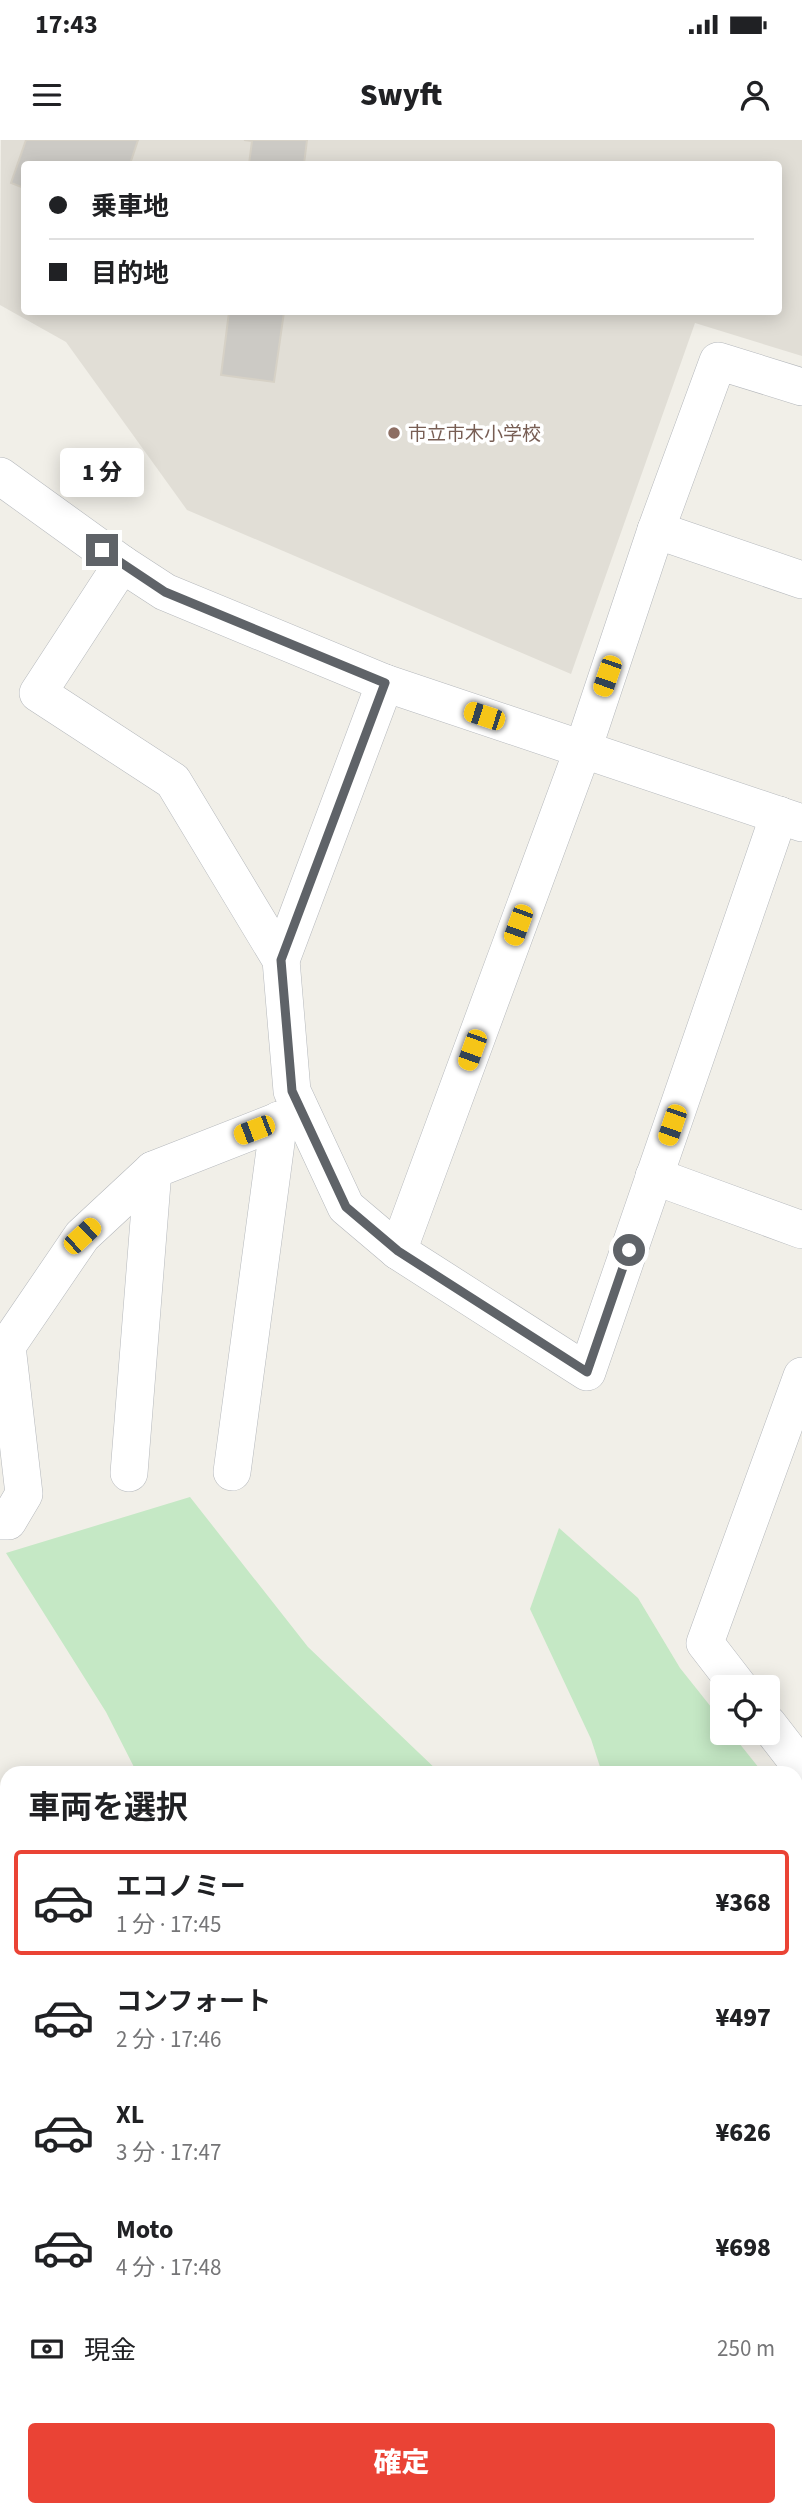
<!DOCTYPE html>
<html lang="ja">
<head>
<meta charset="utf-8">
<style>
  :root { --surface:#fff; --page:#f2f2f2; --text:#202124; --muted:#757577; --line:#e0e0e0; --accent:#ea4335 }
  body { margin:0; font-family:"Source Sans 3","Noto Sans JP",sans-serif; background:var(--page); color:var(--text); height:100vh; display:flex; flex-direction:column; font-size:26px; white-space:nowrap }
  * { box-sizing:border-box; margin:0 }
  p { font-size:23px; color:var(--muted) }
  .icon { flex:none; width:38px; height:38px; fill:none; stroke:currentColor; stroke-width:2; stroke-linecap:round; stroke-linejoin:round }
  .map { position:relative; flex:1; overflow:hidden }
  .drawer { position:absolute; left:0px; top:1626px; width:803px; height:751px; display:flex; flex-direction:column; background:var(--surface); border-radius:21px 21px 0 0; box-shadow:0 4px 18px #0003 }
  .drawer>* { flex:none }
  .top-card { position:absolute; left:21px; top:21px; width:761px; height:154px; border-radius:7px; box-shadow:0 4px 18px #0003; display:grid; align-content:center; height:154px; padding:0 28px; background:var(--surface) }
  .fabs { position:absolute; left:710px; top:1535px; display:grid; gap:14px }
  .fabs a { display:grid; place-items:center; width:70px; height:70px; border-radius:7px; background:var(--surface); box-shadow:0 4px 18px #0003; font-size:35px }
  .end { position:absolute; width:32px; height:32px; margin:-16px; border:9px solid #5f6368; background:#fff; box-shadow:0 0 0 4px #fff }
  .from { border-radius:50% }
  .bubble { position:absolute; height:49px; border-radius:7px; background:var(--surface); box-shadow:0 4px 18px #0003; font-size:23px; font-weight:800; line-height:49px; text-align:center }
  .car { position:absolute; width:21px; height:42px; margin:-21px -10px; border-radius:9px; box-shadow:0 0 5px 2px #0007; background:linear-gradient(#f5c518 24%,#345 0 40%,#f5c518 0 76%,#345 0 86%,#f5c518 0) }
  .top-card b { display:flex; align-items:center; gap:24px; height:66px; font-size:26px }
  .top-card b+b { border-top:2px solid var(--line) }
  .top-card i { width:18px; height:18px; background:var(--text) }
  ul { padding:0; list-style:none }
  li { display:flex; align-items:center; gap:21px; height:105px; margin:0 14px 10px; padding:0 14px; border:4px solid transparent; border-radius:7px }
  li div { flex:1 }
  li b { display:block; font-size:26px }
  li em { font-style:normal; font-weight:800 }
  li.current { border-color:var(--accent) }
  li>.icon { width:63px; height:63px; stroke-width:1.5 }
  h2 { padding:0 28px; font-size:32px; line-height:84px }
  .pay { display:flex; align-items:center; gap:18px; height:77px; padding:0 28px; font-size:26px }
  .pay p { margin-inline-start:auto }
  .primary-button { display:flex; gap:14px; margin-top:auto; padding:14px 28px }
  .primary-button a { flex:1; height:80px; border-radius:7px; background:var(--accent); color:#fff; font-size:28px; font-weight:800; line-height:80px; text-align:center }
  .status { display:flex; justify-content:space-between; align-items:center; height:49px; padding:0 35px; background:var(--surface); direction:ltr }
  .status svg { height:19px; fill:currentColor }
  header { display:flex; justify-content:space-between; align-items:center; height:91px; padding:0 28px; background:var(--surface); font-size:32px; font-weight:800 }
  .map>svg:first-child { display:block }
  .education { fill:#e1ded6; fill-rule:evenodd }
  .green { fill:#c5e8c5 }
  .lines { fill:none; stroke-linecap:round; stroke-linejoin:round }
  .river { stroke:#aadaff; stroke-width:61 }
  .building { fill:#cccac5; stroke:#d6d1c6; stroke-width:2 }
  .minor-casing { stroke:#b5b8bc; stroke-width:38 }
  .minor { stroke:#fff; stroke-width:37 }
  .route { stroke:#5f6368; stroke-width:9 }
  .education-dot { fill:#8d6e63; stroke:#fff; stroke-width:2.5 }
  .labels { text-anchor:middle; stroke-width:7; stroke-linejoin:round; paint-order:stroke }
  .education-label { font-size:19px; fill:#785e54; stroke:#fff; text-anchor:start }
</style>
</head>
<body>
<div class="status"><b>17:43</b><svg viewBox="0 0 49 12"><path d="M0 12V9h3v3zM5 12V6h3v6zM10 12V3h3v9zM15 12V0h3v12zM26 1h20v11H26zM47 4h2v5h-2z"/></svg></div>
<header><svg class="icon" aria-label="menu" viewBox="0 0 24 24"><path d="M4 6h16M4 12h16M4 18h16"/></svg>Swyft<svg class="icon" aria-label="person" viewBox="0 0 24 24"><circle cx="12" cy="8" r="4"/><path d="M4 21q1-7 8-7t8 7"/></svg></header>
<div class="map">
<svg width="802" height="2376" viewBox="0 0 802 2376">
  <rect width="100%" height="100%" fill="#f1efe8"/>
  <path class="education" d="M1 0H802V216L695 183 571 534 187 370 66 202 0 165ZM24 24H779V172H24Z"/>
  <g class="green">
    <path d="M190 1357 308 1507 440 1633H137L106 1572 6 1413Z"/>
    <path d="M559 1388 638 1458 680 1528 723 1582V1592L731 1593 763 1633H602L591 1599 530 1469Z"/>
    <path d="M802 1789V2107L796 2103V1795Z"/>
  </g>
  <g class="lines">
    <g class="river">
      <path d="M0 2080 7 2087"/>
      <path d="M287 2370 293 2376"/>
    </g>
  </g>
  <g class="building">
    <path d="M26 0H138L130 24H24V48L11 43Z"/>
    <path d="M244 0H307L304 24H249L252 1Z"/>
    <path d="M229 172H284L274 242 221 235Z"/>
  </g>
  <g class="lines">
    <g class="minor-casing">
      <g id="minor">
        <path d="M0 336 122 424 165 452 385 543 802 683"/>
        <path d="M656 390 802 440"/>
        <path d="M122 424 38 553 173 641 281 820 292 951 346 1067 398 1111 587 1232 779 675"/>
        <path d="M281 820 385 543"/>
        <path d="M654 1036 802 1090"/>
        <path d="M398 1111 583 609 656 390 718 221 802 247"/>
        <path d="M232 1332 279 980"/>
        <path d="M129 1333 153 1030"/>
        <path d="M0 1381H8L24 1354 7 1206 82 1096 153 1030 301 972"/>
        <path d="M739 1547 705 1503 802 1236"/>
        <path d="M768 1584 802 1628"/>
        <path d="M796 1713 802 1708"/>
        <path d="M0 1956 7 1964"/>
        <path d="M0 2147 7 2154"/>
        <path d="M796 2182 802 2187"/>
        <path d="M197 2370 202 2376"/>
        <path d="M355 2370 361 2376"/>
        <path d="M654 2370 660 2376"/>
        <path d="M131 2376 137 2370"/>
      </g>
    </g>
    <use href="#minor" class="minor"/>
  </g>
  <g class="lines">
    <path class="route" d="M102 410 165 452 385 543 281 820 292 951 346 1067 398 1111 587 1232 629 1110"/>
  </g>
  <circle class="education-dot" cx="394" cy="293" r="7"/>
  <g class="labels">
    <g class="education-label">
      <text x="408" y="300">市立市木小学校</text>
    </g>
  </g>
</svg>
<div class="fabs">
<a><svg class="icon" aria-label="locate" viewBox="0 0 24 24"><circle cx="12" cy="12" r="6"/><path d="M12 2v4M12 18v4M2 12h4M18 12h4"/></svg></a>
</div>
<i class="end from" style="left:629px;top:1110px"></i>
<i class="end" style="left:102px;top:410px"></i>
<div class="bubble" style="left:60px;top:308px;width:84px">1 分</div>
<i class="car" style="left:607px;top:536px;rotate:199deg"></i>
<i class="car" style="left:484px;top:576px;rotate:288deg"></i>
<i class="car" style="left:518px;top:785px;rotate:200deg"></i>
<i class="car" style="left:472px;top:910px;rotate:200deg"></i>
<i class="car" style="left:672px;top:985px;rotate:199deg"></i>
<i class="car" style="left:254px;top:990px;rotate:249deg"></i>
<i class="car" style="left:82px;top:1096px;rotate:47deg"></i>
<div class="top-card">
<b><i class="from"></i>乗車地</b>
<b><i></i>目的地</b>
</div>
<section class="drawer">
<h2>車両を選択</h2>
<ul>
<li class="current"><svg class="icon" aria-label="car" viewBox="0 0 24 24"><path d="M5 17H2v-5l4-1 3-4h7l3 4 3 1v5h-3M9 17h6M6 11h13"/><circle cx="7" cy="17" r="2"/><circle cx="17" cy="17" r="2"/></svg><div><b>エコノミー</b><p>1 分 · 17:45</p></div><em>¥368</em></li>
<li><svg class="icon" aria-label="car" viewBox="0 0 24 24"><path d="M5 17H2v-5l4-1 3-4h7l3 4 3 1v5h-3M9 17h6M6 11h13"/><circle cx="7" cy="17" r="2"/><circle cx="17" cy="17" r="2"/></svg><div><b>コンフォート</b><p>2 分 · 17:46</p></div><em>¥497</em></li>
<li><svg class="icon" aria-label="car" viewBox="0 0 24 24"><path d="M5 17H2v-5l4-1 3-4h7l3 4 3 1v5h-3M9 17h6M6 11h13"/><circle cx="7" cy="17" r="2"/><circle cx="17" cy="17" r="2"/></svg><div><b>XL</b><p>3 分 · 17:47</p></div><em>¥626</em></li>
<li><svg class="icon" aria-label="car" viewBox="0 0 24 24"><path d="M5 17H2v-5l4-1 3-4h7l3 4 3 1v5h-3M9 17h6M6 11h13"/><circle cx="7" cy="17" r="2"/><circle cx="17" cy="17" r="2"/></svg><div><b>Moto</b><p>4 分 · 17:48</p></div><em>¥698</em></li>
</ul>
<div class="pay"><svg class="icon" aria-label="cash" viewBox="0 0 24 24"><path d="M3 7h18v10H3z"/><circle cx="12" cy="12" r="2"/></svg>現金<p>250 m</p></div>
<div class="primary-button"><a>確定</a></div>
</section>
</div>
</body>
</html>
